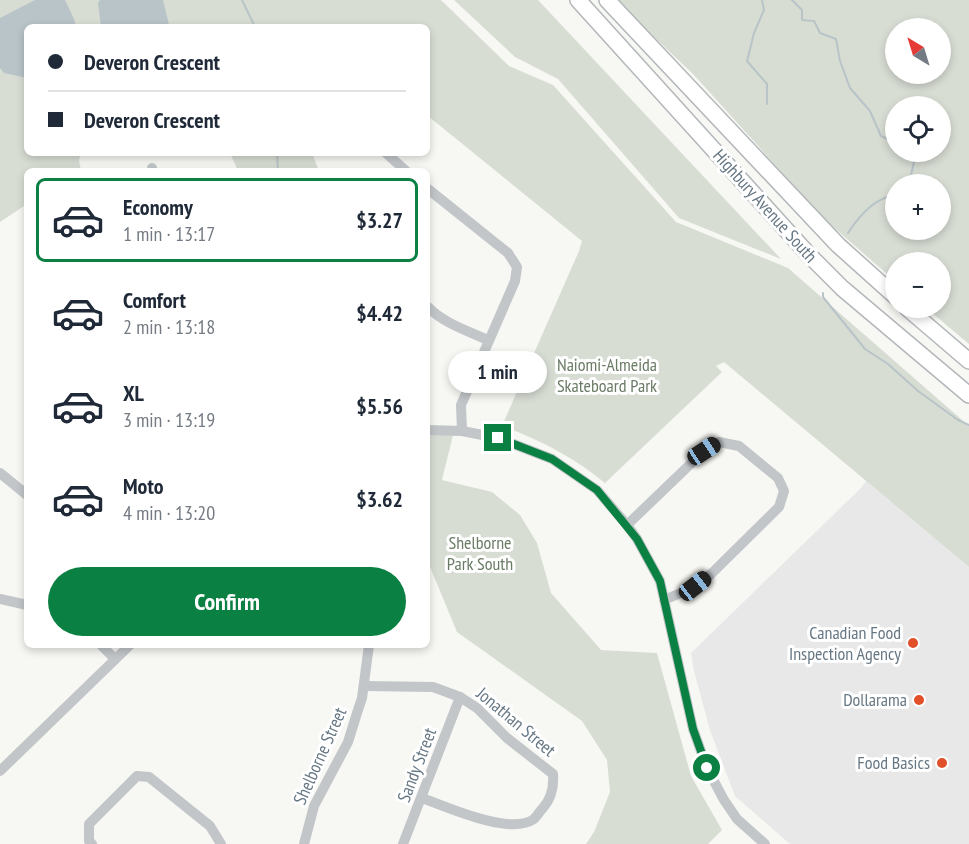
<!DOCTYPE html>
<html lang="en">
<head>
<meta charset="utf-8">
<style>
  :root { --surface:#fff; --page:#f6f6f7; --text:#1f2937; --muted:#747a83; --line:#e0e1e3; --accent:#0b8043 }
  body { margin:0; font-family:"PT Sans Narrow",sans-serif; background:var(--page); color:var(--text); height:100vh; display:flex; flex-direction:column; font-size:22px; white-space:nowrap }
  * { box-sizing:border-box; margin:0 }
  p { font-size:20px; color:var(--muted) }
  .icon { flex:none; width:33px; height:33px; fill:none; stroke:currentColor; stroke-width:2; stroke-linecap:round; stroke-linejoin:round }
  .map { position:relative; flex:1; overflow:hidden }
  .panel { position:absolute; left:24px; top:168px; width:406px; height:480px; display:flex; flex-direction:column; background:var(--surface); border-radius:9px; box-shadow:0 3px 9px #0003 }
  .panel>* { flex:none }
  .guide { position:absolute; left:24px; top:24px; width:406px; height:132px; border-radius:9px; box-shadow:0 3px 9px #0003; display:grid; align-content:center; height:132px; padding:0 24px; background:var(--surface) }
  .needle { width:39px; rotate:322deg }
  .controls { position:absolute; left:885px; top:18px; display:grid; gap:12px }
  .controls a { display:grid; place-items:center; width:66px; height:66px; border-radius:50%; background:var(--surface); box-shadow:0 3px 9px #0003; font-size:30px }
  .end { position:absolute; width:27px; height:27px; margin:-14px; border:8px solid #0b8043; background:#fff; box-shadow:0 0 0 3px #fff }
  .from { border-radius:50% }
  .bubble { position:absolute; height:42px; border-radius:21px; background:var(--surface); box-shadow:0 3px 9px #0003; font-size:20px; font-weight:800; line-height:42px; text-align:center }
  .car { position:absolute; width:18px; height:36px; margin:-18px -9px; border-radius:8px; box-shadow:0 0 4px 2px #0007; background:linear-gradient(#222 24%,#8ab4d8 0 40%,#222 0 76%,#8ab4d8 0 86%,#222 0) }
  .guide b { display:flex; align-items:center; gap:21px; height:57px; font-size:22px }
  .guide b+b { border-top:2px solid var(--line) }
  .guide i { width:15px; height:15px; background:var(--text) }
  ul { padding:10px 0 0; list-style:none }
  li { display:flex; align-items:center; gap:18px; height:84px; margin:0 12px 9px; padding:0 12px; border:3px solid transparent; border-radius:9px }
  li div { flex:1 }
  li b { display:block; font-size:22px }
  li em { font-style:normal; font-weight:800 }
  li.current { border-color:var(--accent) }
  li>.icon { width:54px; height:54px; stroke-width:1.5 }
  .cta { display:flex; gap:12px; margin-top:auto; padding:12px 24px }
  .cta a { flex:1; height:69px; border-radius:36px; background:var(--accent); color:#fff; font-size:24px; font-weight:800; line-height:69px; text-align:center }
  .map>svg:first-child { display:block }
  .built { fill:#e7e8e7 }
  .green { fill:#d8ddd4; fill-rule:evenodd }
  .water { fill:#b8c4c8 }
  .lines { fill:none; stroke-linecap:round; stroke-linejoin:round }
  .stream { stroke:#b8c4c8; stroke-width:2 }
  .highway-casing { stroke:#b3b7ba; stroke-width:18 }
  .minor { stroke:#c2c6c9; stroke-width:10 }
  .highway { stroke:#fff; stroke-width:15 }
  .route { stroke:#0b8043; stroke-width:8 }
  .poi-dot { fill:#e15029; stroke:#fff; stroke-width:2 }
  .labels { text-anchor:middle; stroke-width:6; stroke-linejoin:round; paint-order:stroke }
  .street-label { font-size:18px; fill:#667784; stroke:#fff }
  .park-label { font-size:18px; fill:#6a7b65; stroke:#fff }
  .poi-label { font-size:18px; fill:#667784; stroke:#fff; text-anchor:end }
</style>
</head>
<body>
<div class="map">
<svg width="969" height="844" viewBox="0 0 969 844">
  <rect width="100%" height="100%" fill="#f7f7f3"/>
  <path class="built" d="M866 481 969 567V844H790L735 796 710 730 694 671 691 653 861 488Z"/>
  <g class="green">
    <path d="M0 0H441L509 66 553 85 676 222 788 268 969 426V567L724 362 716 366 722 372 605 483C575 458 539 439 502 426L579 251 582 241 428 116V27H27V153H81L79 160 81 171H27V204L0 222Z"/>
    <path d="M454 0H538L781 259 679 218 558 79 515 57Z"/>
    <path d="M615 0H969V344L926 308H940V262H896L895 281 823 218 694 75ZM896 28H940V74H896ZM896 106H940V152H896ZM896 184H940V230H896Z"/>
    <path d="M230 153H312L319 171H238Z"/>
    <path d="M428 435H453L442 480 492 492 520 515 537 543 551 593 601 650 657 653 691 776 722 830 708 844H586L594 832 610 792 607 760 582 721 457 632 428 562Z"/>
  </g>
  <g class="water">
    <path d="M35 0H65L74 19 76 27H27V78L4 73 0 68V18Z"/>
    <path d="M100 0H163L169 25 101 27 98 3Z"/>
  </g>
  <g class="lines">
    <g class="stream">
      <path d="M242 0 255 27"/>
      <path d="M762 0 764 10 754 33 747 61 767 84V104"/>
      <path d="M792 0 802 10V20L814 21 820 33 836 39 840 61 850 88 870 111 881 136 896 143"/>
      <path d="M277 153 278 171"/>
      <path d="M909 184 916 153 913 152"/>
      <path d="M848 233C859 216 876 197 896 195"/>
      <path d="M823 293V297L865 349 888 364 918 391 958 420 969 425"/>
    </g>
    <g class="highway-casing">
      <g id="highway">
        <path d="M578 0 809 255 842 288 969 395"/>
        <path d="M607 0 838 245 896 297"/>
        <path d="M907 308 969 361"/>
      </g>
    </g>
    <g class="minor">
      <path d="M386 153 406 171"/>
      <path d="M152 168 153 171"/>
      <path d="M428 189 508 253 517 267 515 281 461 405 462 431"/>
      <path d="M428 307C443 323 468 331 488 340"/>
      <path d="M428 430 462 431 498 438 552 459 597 490 627 525 637 539 660 581 693 729 707 768 724 800 737 819 765 844"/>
      <path d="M0 473 27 495"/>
      <path d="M627 525 704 451 719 442 739 446 778 478 784 491 779 507 711 574 695 587 664 600"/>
      <path d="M0 599 27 605"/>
      <path d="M101 645 115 659"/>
      <path d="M364 686 433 687 460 697 477 708 507 738 553 774C554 787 552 798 543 808 540 811 537 816 534 819 510 836 447 807 422 798"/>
      <path d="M0 771 130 645"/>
      <path d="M92 844 89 841V824L137 776 149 777 210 826 221 844"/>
      <path d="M304 844 314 806 348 742 357 713 362 698 369 645"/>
      <path d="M403 844 460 697"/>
    </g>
    <use href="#highway" class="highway"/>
  </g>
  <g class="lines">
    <path class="route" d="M498 438 552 459 597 490 637 539 660 581 693 729 707 768"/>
  </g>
  <g class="poi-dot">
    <circle cx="913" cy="643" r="6"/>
    <circle cx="919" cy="700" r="6"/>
    <circle cx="942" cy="763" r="6"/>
  </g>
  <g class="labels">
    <g class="street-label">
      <text transform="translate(765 206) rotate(48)" y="6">Highbury Avenue South</text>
      <text transform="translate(516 722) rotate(40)" y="6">Jonathan Street</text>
      <text transform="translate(320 756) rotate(-66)" y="6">Shelborne Street</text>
      <text transform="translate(417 765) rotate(-69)" y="6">Sandy Street</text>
    </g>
    <g class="park-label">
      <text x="607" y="371">Naiomi-Almeida<tspan x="607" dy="21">Skateboard Park</tspan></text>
      <text x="480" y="549">Shelborne<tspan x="480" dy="21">Park South</tspan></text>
    </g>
    <g class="poi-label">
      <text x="901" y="639">Canadian Food<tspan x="901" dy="21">Inspection Agency</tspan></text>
      <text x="907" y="706">Dollarama</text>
      <text x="930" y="769">Food Basics</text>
    </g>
  </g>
</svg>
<div class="controls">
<a><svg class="needle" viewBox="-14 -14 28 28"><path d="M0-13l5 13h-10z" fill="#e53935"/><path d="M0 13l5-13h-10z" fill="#747a83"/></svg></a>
<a><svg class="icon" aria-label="locate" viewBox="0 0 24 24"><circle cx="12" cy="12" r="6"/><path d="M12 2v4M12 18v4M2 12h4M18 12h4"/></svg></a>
<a>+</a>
<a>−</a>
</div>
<i class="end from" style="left:707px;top:768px"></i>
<i class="end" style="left:498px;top:438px"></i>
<div class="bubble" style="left:448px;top:351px;width:99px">1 min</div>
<i class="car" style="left:704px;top:451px;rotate:57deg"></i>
<i class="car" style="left:695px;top:586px;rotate:52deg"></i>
<div class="guide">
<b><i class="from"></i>Deveron Crescent</b>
<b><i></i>Deveron Crescent</b>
</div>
<section class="panel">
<ul>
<li class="current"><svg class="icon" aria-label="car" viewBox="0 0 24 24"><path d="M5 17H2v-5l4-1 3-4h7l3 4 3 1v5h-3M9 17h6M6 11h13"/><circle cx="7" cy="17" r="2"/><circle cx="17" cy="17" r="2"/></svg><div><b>Economy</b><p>1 min · 13:17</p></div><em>$3.27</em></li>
<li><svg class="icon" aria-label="car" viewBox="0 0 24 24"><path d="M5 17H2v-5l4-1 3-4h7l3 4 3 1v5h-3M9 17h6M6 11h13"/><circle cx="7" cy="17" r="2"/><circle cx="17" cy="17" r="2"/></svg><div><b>Comfort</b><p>2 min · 13:18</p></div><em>$4.42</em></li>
<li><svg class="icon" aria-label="car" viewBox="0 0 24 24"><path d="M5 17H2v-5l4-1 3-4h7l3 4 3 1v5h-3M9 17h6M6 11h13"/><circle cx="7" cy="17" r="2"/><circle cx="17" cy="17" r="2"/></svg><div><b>XL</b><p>3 min · 13:19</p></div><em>$5.56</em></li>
<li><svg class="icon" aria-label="car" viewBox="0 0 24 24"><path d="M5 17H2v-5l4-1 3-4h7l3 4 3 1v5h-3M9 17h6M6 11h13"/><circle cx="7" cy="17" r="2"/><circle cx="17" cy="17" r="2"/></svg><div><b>Moto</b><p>4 min · 13:20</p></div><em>$3.62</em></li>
</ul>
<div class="cta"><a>Confirm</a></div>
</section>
</div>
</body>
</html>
